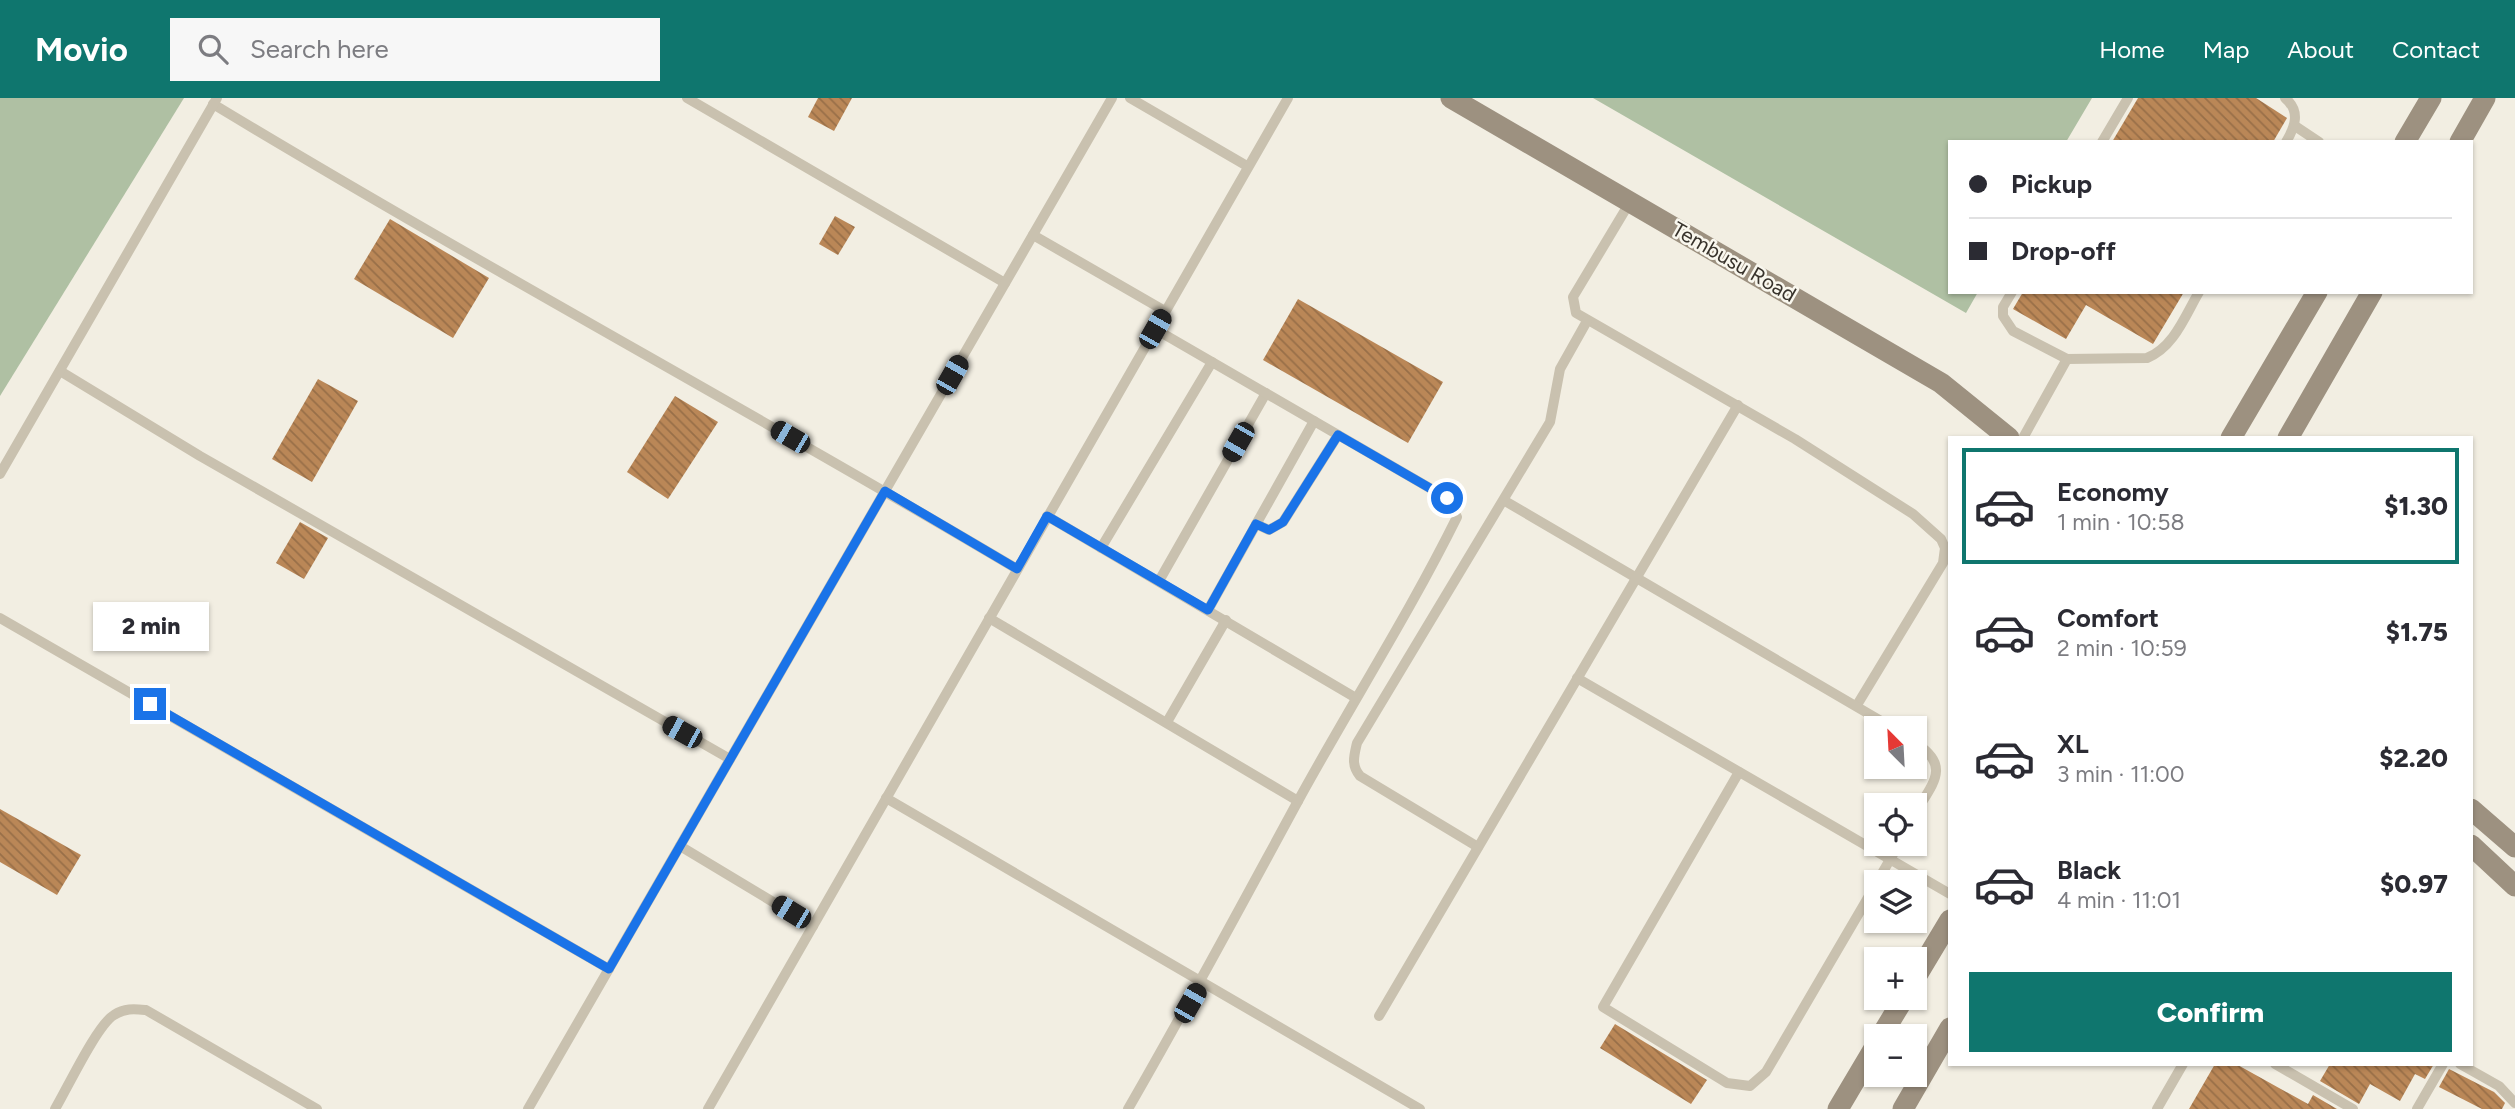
<!DOCTYPE html>
<html lang="en">
<head>
<meta charset="utf-8">
<style>
  :root { --surface:#fff; --page:#f7f7f7; --text:#2b2b33; --muted:#7c7c81; --line:#e1e1e2; --accent:#0f766e }
  body { margin:0; font-family:Figtree,sans-serif; background:var(--page); color:var(--text); height:100vh; display:flex; flex-direction:column; font-size:26px; white-space:nowrap }
  * { box-sizing:border-box; margin:0 }
  p { font-size:23px; color:var(--muted) }
  .icon { flex:none; width:38px; height:38px; fill:none; stroke:currentColor; stroke-width:2; stroke-linecap:round; stroke-linejoin:round }
  .map { position:relative; flex:1; overflow:hidden }
  .side { position:absolute; left:1948px; top:338px; width:525px; height:630px; display:flex; flex-direction:column; background:var(--surface); border-radius:0px; box-shadow:0 2px 5px #0004 }
  .side>* { flex:none }
  .hud { position:absolute; left:1948px; top:42px; width:525px; height:154px; border-radius:0px; box-shadow:0 2px 5px #0004; display:grid; align-content:center; height:154px; padding:0 21px; background:var(--surface) }
  .needle { width:46px; rotate:336deg }
  .tools { position:absolute; left:1864px; top:618px; display:grid; gap:14px }
  .tools a { display:grid; place-items:center; width:63px; height:63px; border-radius:0px; background:var(--surface); box-shadow:0 2px 5px #0004; font-size:35px }
  .end { position:absolute; width:32px; height:32px; margin:-16px; border:9px solid #1a73e8; background:#fff; box-shadow:0 0 0 4px #fff }
  .from { border-radius:50% }
  .bubble { position:absolute; height:49px; border-radius:0px; background:var(--surface); box-shadow:0 2px 5px #0004; font-size:23px; font-weight:800; line-height:49px; text-align:center }
  .car { position:absolute; width:21px; height:42px; margin:-21px -10px; border-radius:9px; box-shadow:0 0 5px 2px #0007; background:linear-gradient(#222 24%,#8ab4d8 0 40%,#222 0 76%,#8ab4d8 0 86%,#222 0) }
  .hud b { display:flex; align-items:center; gap:24px; height:66px; font-size:26px }
  .hud b+b { border-top:2px solid var(--line) }
  .hud i { width:18px; height:18px; background:var(--text) }
  ul { padding:12px 0 0; list-style:none }
  li { display:flex; align-items:center; gap:21px; height:116px; margin:0 14px 10px; padding:0 7px; border:4px solid transparent; border-radius:0px }
  li div { flex:1 }
  li b { display:block; font-size:26px }
  li em { font-style:normal; font-weight:800 }
  li.current { border-color:var(--accent) }
  li>.icon { width:63px; height:63px; stroke-width:1.5 }
  .button { display:flex; gap:14px; margin-top:auto; padding:14px 21px }
  .button a { flex:1; height:80px; border-radius:0px; background:var(--accent); color:#fff; font-size:28px; font-weight:800; line-height:80px; text-align:center }
  header { display:flex; align-items:center; gap:42px; box-sizing:border-box; height:98px; padding:0 35px; background:var(--accent); color:#fff }
  header strong { font-size:33px }
  nav { display:flex; gap:38px; margin-inline-start:auto; font-size:24px }
  .search { width:490px; height:63px; background:var(--page); display:flex; align-items:center; gap:18px; box-sizing:border-box; padding:0 24px; border-radius:0px; color:var(--muted); font-size:26px }
  .map>svg:first-child { display:block }
  .grass { fill:#afc0a3 }
  .building { fill:url(#building-back-hatch) }
  .lines { fill:none; stroke-linecap:round; stroke-linejoin:round }
  .lane { stroke:#c9c1af; stroke-width:10 }
  .secondary { stroke:#9d9180; stroke-width:21 }
  .route { stroke:#1a73e8; stroke-width:9 }
  .labels { text-anchor:middle; stroke-width:5; stroke-linejoin:round; paint-order:stroke }
  .street-label { font-size:21px; fill:#38332c; stroke:#f9f7ee }
</style>
</head>
<body>
<header>
<strong>Movio</strong>
<div class="search"><svg class="icon" aria-label="search" viewBox="0 0 24 24"><circle cx="10" cy="10" r="6"/><path d="M15 15l6 6"/></svg>Search here</div>
<nav><a>Home</a><a>Map</a><a>About</a><a>Contact</a></nav>
</header>
<div class="map">
<svg width="2515" height="1011" viewBox="0 0 2515 1011">
  <defs>
    <pattern id="building-back-hatch" width="6" height="6" patternUnits="userSpaceOnUse" patternTransform="scale(1.75)"><rect width="6" height="6" fill="#ba8757"/><path d="M-1 5l2 2M0 0l6 6M5-1l2 2" fill="none" stroke="#986f48"/></pattern>
  </defs>
  <rect width="100%" height="100%" fill="#f2eee2"/>
  <g class="grass">
    <path d="M0 0H184L0 298Z"/>
    <path d="M1593 0H2092L2066 44H1950V194H1978L1966 215Z"/>
  </g>
  <g class="building">
    <path d="M818 0H852L834 33 808 19Z"/>
    <path d="M2138 0H2256L2287 20 2273 44H2112Z"/>
    <path d="M835 118 855 129 838 157 819 146Z"/>
    <path d="M390 121 489 180 453 240 354 181Z"/>
    <path d="M2023 194H2184L2153 246 2086 207 2066 241 2013 211Z"/>
    <path d="M1298 201 1443 284 1408 345 1263 262Z"/>
    <path d="M318 281 358 303 312 384 272 361Z"/>
    <path d="M675 298 718 324 668 401 627 374Z"/>
    <path d="M300 424 328 440 304 481 276 465Z"/>
    <path d="M0 711 81 757 57 797 0 764Z"/>
    <path d="M1615 926 1707 982 1691 1006 1600 950Z"/>
    <path d="M2215 966H2236L2308 1006 2313 997 2337 1011H2189Z"/>
    <path d="M2330 966H2434L2425 981 2415 976 2400 1003 2370 986 2359 1006 2320 983Z"/>
    <path d="M2449 971 2494 994 2505 1005 2502 1011H2482L2439 989Z"/>
  </g>
  <g class="lines">
    <g class="lane">
      <path d="M687 0 1005 185"/>
      <path d="M1130 0 1247 68"/>
      <path d="M2285 0C2301 13 2295 29 2286 44"/>
      <path d="M213 6C478 166 751 313 1017 471"/>
      <path d="M2295 28 2319 44"/>
      <path d="M2102 44 2128 0"/>
      <path d="M1630 104 1573 199 1576 215 1795 341 1913 416 1941 441 1945 450 1943 465 1857 607"/>
      <path d="M1033 137 1165 213"/>
      <path d="M2012 194 2003 209V218L2013 233 2067 261 2147 260C2174 249 2185 218 2199 194"/>
      <path d="M60 273 200 358 730 661"/>
      <path d="M2023 340 2067 261"/>
      <path d="M0 376 217 0"/>
      <path d="M1505 403 1893 630"/>
      <path d="M1047 418 1356 600"/>
      <path d="M1256 426 1269 432 1283 424 1338 337"/>
      <path d="M1101 450 1212 264"/>
      <path d="M1159 483 1266 295"/>
      <path d="M1208 512 1314 323"/>
      <path d="M0 520 609 871"/>
      <path d="M989 520 1298 703"/>
      <path d="M1577 580 1950 796"/>
      <path d="M1167 624 1226 522"/>
      <path d="M1914 644C1953 668 1932 686 1914 717"/>
      <path d="M1739 674 1603 909 1727 985 1750 988 1766 974 1876 786"/>
      <path d="M886 700 1420 1011"/>
      <path d="M680 748 813 828"/>
      <path d="M1478 749 1360 678C1351 667 1354 658 1357 645L1550 324 1560 271 1587 223"/>
      <path d="M1877 784 1899 746"/>
      <path d="M1379 918 1738 307"/>
      <path d="M2275 966 2353 1011"/>
      <path d="M2460 966 2499 988 2515 1005"/>
      <path d="M55 1011C67 991 97 927 114 917 125 910 134 911 146 912L317 1011"/>
      <path d="M528 1011 1112 0"/>
      <path d="M708 1011 1288 0"/>
      <path d="M1128 1011C1187 909 1242 806 1298 703 1350 608 1409 516 1457 419L1447 400 1155 231"/>
      <path d="M2157 1011 2183 966"/>
      <path d="M2417 1011 2443 966"/>
    </g>
    <g class="secondary">
      <path d="M1451 0 1941 285 2009 340"/>
      <path d="M2405 44 2431 0"/>
      <path d="M2460 44 2485 0"/>
      <path d="M2231 340 2317 194"/>
      <path d="M2288 340 2372 194"/>
      <path d="M2471 711 2515 749"/>
      <path d="M2471 747 2515 788"/>
      <path d="M1914 882 1950 822"/>
      <path d="M1881 938 1904 900"/>
      <path d="M1838 1011 1876 947"/>
      <path d="M1903 1011 1950 930"/>
    </g>
  </g>
  <g class="lines">
    <path class="route" d="M150 606 609 871 885 393 1017 471 1047 418 1208 512 1256 426 1269 432 1283 424 1338 337 1447 400"/>
  </g>
  <g class="labels">
    <g class="street-label">
      <text transform="translate(1734 164) rotate(30)" y="7">Tembusu Road</text>
    </g>
  </g>
</svg>
<div class="tools">
<a><svg class="needle" viewBox="-14 -14 28 28"><path d="M0-13l5 13h-10z" fill="#e53935"/><path d="M0 13l5-13h-10z" fill="#7c7c81"/></svg></a>
<a><svg class="icon" aria-label="locate" viewBox="0 0 24 24"><circle cx="12" cy="12" r="6"/><path d="M12 2v4M12 18v4M2 12h4M18 12h4"/></svg></a>
<a><svg class="icon" aria-label="layers" viewBox="0 0 24 24"><path d="M12 4l9 5-9 5-9-5zM3 14l9 5 9-5"/></svg></a>
<a>+</a>
<a>−</a>
</div>
<i class="end from" style="left:1447px;top:400px"></i>
<i class="end" style="left:150px;top:606px"></i>
<div class="bubble" style="left:93px;top:504px;width:116px">2 min</div>
<i class="car" style="left:1155px;top:231px;rotate:30deg"></i>
<i class="car" style="left:952px;top:277px;rotate:30deg"></i>
<i class="car" style="left:790px;top:339px;rotate:300deg"></i>
<i class="car" style="left:1238px;top:344px;rotate:210deg"></i>
<i class="car" style="left:682px;top:634px;rotate:299deg"></i>
<i class="car" style="left:791px;top:814px;rotate:301deg"></i>
<i class="car" style="left:1190px;top:905px;rotate:30deg"></i>
<div class="hud">
<b><i class="from"></i>Pickup</b>
<b><i></i>Drop-off</b>
</div>
<section class="side">
<ul>
<li class="current"><svg class="icon" aria-label="car" viewBox="0 0 24 24"><path d="M5 17H2v-5l4-1 3-4h7l3 4 3 1v5h-3M9 17h6M6 11h13"/><circle cx="7" cy="17" r="2"/><circle cx="17" cy="17" r="2"/></svg><div><b>Economy</b><p>1 min · 10:58</p></div><em>$1.30</em></li>
<li><svg class="icon" aria-label="car" viewBox="0 0 24 24"><path d="M5 17H2v-5l4-1 3-4h7l3 4 3 1v5h-3M9 17h6M6 11h13"/><circle cx="7" cy="17" r="2"/><circle cx="17" cy="17" r="2"/></svg><div><b>Comfort</b><p>2 min · 10:59</p></div><em>$1.75</em></li>
<li><svg class="icon" aria-label="car" viewBox="0 0 24 24"><path d="M5 17H2v-5l4-1 3-4h7l3 4 3 1v5h-3M9 17h6M6 11h13"/><circle cx="7" cy="17" r="2"/><circle cx="17" cy="17" r="2"/></svg><div><b>XL</b><p>3 min · 11:00</p></div><em>$2.20</em></li>
<li><svg class="icon" aria-label="car" viewBox="0 0 24 24"><path d="M5 17H2v-5l4-1 3-4h7l3 4 3 1v5h-3M9 17h6M6 11h13"/><circle cx="7" cy="17" r="2"/><circle cx="17" cy="17" r="2"/></svg><div><b>Black</b><p>4 min · 11:01</p></div><em>$0.97</em></li>
</ul>
<div class="button"><a>Confirm</a></div>
</section>
</div>
</body>
</html>
